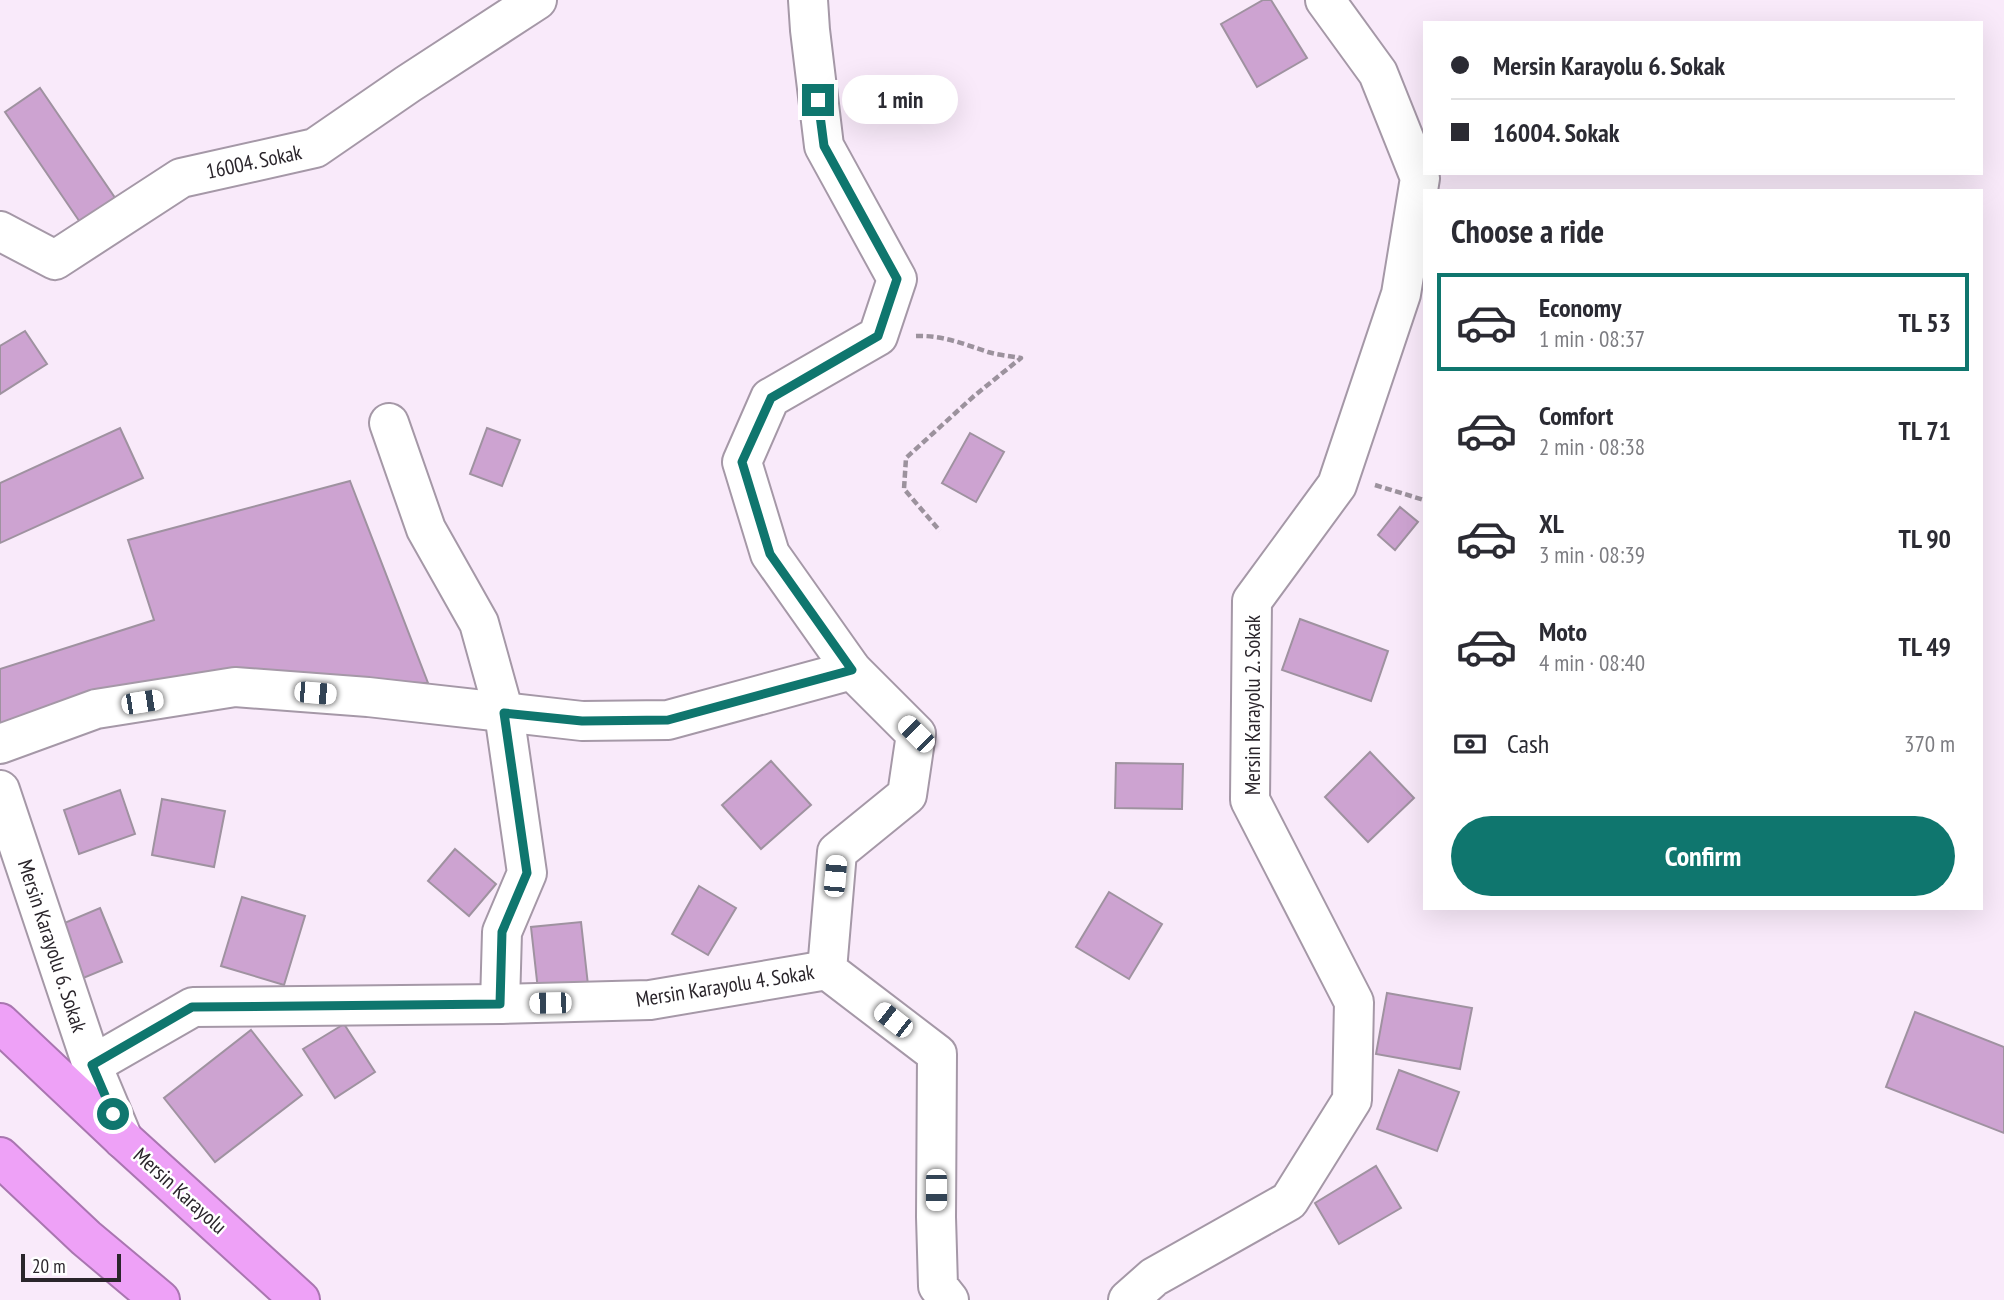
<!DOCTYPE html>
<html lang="en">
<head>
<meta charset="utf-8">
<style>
  :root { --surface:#fff; --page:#f2f2f3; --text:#2b2b33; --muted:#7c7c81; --line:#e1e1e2; --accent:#0f766e }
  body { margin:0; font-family:"PT Sans Narrow",sans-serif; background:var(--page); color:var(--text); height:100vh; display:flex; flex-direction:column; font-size:26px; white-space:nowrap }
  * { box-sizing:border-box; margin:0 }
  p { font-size:23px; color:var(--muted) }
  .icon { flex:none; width:38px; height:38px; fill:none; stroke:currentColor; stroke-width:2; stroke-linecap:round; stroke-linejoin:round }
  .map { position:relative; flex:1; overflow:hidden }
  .panel { position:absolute; left:1423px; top:189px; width:560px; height:721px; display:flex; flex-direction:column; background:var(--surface); border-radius:0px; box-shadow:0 7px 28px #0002 }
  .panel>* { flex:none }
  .banner { position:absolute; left:1423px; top:21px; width:560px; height:154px; border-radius:0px; box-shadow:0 7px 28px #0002; display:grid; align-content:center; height:154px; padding:0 28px; background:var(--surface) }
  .scale { position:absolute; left:21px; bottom:18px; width:100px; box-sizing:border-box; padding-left:7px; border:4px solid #2a252b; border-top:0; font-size:19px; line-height:24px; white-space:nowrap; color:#2a252b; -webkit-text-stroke:5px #fff; paint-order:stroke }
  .end { position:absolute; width:32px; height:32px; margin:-16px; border:9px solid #0f766e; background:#fff; box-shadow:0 0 0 4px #fff }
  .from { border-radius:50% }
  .bubble { position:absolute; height:49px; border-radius:24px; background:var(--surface); box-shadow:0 7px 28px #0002; font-size:23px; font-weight:800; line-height:49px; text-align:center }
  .car { position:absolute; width:21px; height:42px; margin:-21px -10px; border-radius:9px; box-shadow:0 0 5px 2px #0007; background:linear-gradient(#fff 24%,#345 0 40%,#fff 0 76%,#345 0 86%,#fff 0) }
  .banner b { display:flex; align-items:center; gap:24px; height:66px; font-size:26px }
  .banner b+b { border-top:2px solid var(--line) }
  .banner i { width:18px; height:18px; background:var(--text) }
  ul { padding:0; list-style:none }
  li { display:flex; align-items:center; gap:21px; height:98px; margin:0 14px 10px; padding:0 14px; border:4px solid transparent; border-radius:0px }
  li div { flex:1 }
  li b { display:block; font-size:26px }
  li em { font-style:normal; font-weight:800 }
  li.active { border-color:var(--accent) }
  li>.icon { width:63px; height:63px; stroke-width:1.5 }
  h2 { padding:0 28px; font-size:32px; line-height:84px }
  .pay { display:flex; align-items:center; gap:18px; height:77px; padding:0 28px; font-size:26px }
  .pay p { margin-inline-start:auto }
  .primary-button { display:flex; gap:14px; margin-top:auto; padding:14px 28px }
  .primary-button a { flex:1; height:80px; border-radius:42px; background:var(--accent); color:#fff; font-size:28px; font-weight:800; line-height:80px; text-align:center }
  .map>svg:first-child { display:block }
  .building { fill:#cda3d1; stroke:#9f92a0; stroke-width:2 }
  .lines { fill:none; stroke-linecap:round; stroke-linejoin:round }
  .minor-casing { stroke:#a598a7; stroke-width:42 }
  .highway-casing { stroke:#a976b0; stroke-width:42 }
  .path { stroke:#9c929d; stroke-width:4.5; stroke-dasharray:7 3.5; stroke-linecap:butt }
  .minor { stroke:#fff; stroke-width:38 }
  .highway { stroke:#eea1f7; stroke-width:38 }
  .route { stroke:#0f766e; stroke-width:9 }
  .labels { text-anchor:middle; stroke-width:5; stroke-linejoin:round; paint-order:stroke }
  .street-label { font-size:21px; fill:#2a252b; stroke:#fff }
</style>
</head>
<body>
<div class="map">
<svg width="2004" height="1300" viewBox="0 0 2004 1300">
  <rect width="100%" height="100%" fill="#f9eafa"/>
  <g class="building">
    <path d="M1263 0H1271L1307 58 1257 87 1221 24Z"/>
    <path d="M40 88 122 208 86 231 5 112Z"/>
    <path d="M25 331 47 364 0 394V346Z"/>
    <path d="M120 428 143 478 0 543V483Z"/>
    <path d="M487 428 520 440 502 486 470 474Z"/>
    <path d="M970 433 1004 452 976 502 942 483Z"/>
    <path d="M350 481 428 683 179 679 0 731V669L154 620 128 540Z"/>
    <path d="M1400 507 1418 522 1395 550 1378 535Z"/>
    <path d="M1300 619 1388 651 1371 701 1282 670Z"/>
    <path d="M1370 752 1414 798 1368 842 1325 797Z"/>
    <path d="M771 761 811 805 761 849 722 805Z"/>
    <path d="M1116 763 1183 764 1182 809 1115 808Z"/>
    <path d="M120 790 135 834 79 854 64 810Z"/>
    <path d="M162 799 225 811 214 867 152 855Z"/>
    <path d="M455 849 496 884 469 916 428 881Z"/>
    <path d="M699 886 736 908 708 955 672 934Z"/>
    <path d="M1109 892 1162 924 1129 979 1076 947Z"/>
    <path d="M242 897 305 916 284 985 221 966Z"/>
    <path d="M100 908 122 962 64 986 43 932Z"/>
    <path d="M581 922 588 985 538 990 531 927Z"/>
    <path d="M1387 993 1472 1008 1460 1069 1376 1054Z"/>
    <path d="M1915 1012 2004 1047V1133L1886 1087Z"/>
    <path d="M344 1024 375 1072 335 1098 303 1049Z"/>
    <path d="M251 1030 302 1095 215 1162 164 1098Z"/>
    <path d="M1399 1070 1459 1092 1437 1151 1377 1129Z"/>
    <path d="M1376 1166 1401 1208 1339 1244 1315 1203Z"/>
  </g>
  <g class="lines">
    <g class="minor-casing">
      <g id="minor">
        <path d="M808 0 810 30 824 146 897 279 878 336 770 398 742 462 770 554 852 670 916 734 907 795 837 852 827 970 937 1054 936 1217 938 1286 949 1300"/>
        <path d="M0 231 55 260 181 178 315 148 408 84 537 0"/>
        <path d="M389 423 426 529 479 623 504 713 527 873 502 932 500 1004"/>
        <path d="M0 744 96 709 235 687 368 697 582 721 668 720 852 670"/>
        <path d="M0 790 92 1065 123 1139"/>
        <path d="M92 1065 193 1007 500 1004 650 1000 827 970"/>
        <path d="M1128 1300 1154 1277 1289 1201 1352 1100 1354 1002 1250 800 1252 601 1337 485 1401 294 1420 178 1378 73 1325 0"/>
      </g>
    </g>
    <g class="highway-casing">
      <g id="highway">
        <path d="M0 1023 123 1139 300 1300"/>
        <path d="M0 1157 86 1238 160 1300"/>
      </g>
    </g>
    <g class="path">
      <path d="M916 336C942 335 964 344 988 352 998 355 1010 356 1021 358L974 396 906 458 904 489 940 531"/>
      <path d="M1375 485 1424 500"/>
    </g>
    <use href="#minor" class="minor"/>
    <use href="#highway" class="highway"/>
  </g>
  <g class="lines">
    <path class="route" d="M113 1114 92 1065 192 1007 500 1004 502 932 527 873 504 713 582 721 668 720 852 670 770 554 742 462 771 398 878 336 897 279 824 146 818 100"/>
  </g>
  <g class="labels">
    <g class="street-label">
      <text transform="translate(254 162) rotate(-12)" y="7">16004. Sokak</text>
      <text transform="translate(1253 705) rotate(-90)" y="7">Mersin Karayolu 2. Sokak</text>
      <text transform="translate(52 946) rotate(72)" y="7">Mersin Karayolu 6. Sokak</text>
      <text transform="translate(725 986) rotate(-9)" y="7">Mersin Karayolu 4. Sokak</text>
      <text transform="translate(180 1191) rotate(42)" y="7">Mersin Karayolu</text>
    </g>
  </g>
</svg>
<div class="scale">20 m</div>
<i class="end from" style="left:113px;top:1114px"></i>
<i class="end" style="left:818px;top:100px"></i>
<div class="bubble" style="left:842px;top:75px;width:116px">1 min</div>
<i class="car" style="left:315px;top:693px;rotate:95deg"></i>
<i class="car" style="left:142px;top:702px;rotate:81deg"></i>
<i class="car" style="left:916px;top:734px;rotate:315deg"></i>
<i class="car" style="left:835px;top:876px;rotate:5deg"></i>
<i class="car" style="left:550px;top:1003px;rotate:269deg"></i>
<i class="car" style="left:893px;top:1020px;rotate:308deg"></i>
<i class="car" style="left:936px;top:1190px;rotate:180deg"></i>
<div class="banner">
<b><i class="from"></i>Mersin Karayolu 6. Sokak</b>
<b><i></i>16004. Sokak</b>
</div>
<section class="panel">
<h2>Choose a ride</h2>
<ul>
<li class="active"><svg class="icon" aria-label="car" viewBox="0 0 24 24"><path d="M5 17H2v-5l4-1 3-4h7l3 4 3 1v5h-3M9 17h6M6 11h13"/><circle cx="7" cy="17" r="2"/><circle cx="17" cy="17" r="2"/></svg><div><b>Economy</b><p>1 min · 08:37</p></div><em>TL 53</em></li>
<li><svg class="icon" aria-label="car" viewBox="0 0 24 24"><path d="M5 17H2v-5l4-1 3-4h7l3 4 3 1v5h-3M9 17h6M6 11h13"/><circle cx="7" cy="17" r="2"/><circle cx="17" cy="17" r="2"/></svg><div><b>Comfort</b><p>2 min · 08:38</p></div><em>TL 71</em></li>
<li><svg class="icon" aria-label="car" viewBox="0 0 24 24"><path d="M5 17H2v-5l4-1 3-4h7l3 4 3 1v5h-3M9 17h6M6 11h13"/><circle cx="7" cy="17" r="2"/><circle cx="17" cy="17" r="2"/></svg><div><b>XL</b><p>3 min · 08:39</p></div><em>TL 90</em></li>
<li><svg class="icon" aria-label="car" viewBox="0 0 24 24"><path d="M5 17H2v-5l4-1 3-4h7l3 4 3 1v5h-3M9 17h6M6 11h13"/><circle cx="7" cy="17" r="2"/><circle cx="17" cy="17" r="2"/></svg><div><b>Moto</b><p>4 min · 08:40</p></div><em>TL 49</em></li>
</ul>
<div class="pay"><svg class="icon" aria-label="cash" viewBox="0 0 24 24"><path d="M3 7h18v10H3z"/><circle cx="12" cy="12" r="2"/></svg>Cash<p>370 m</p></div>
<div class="primary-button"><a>Confirm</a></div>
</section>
</div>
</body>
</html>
